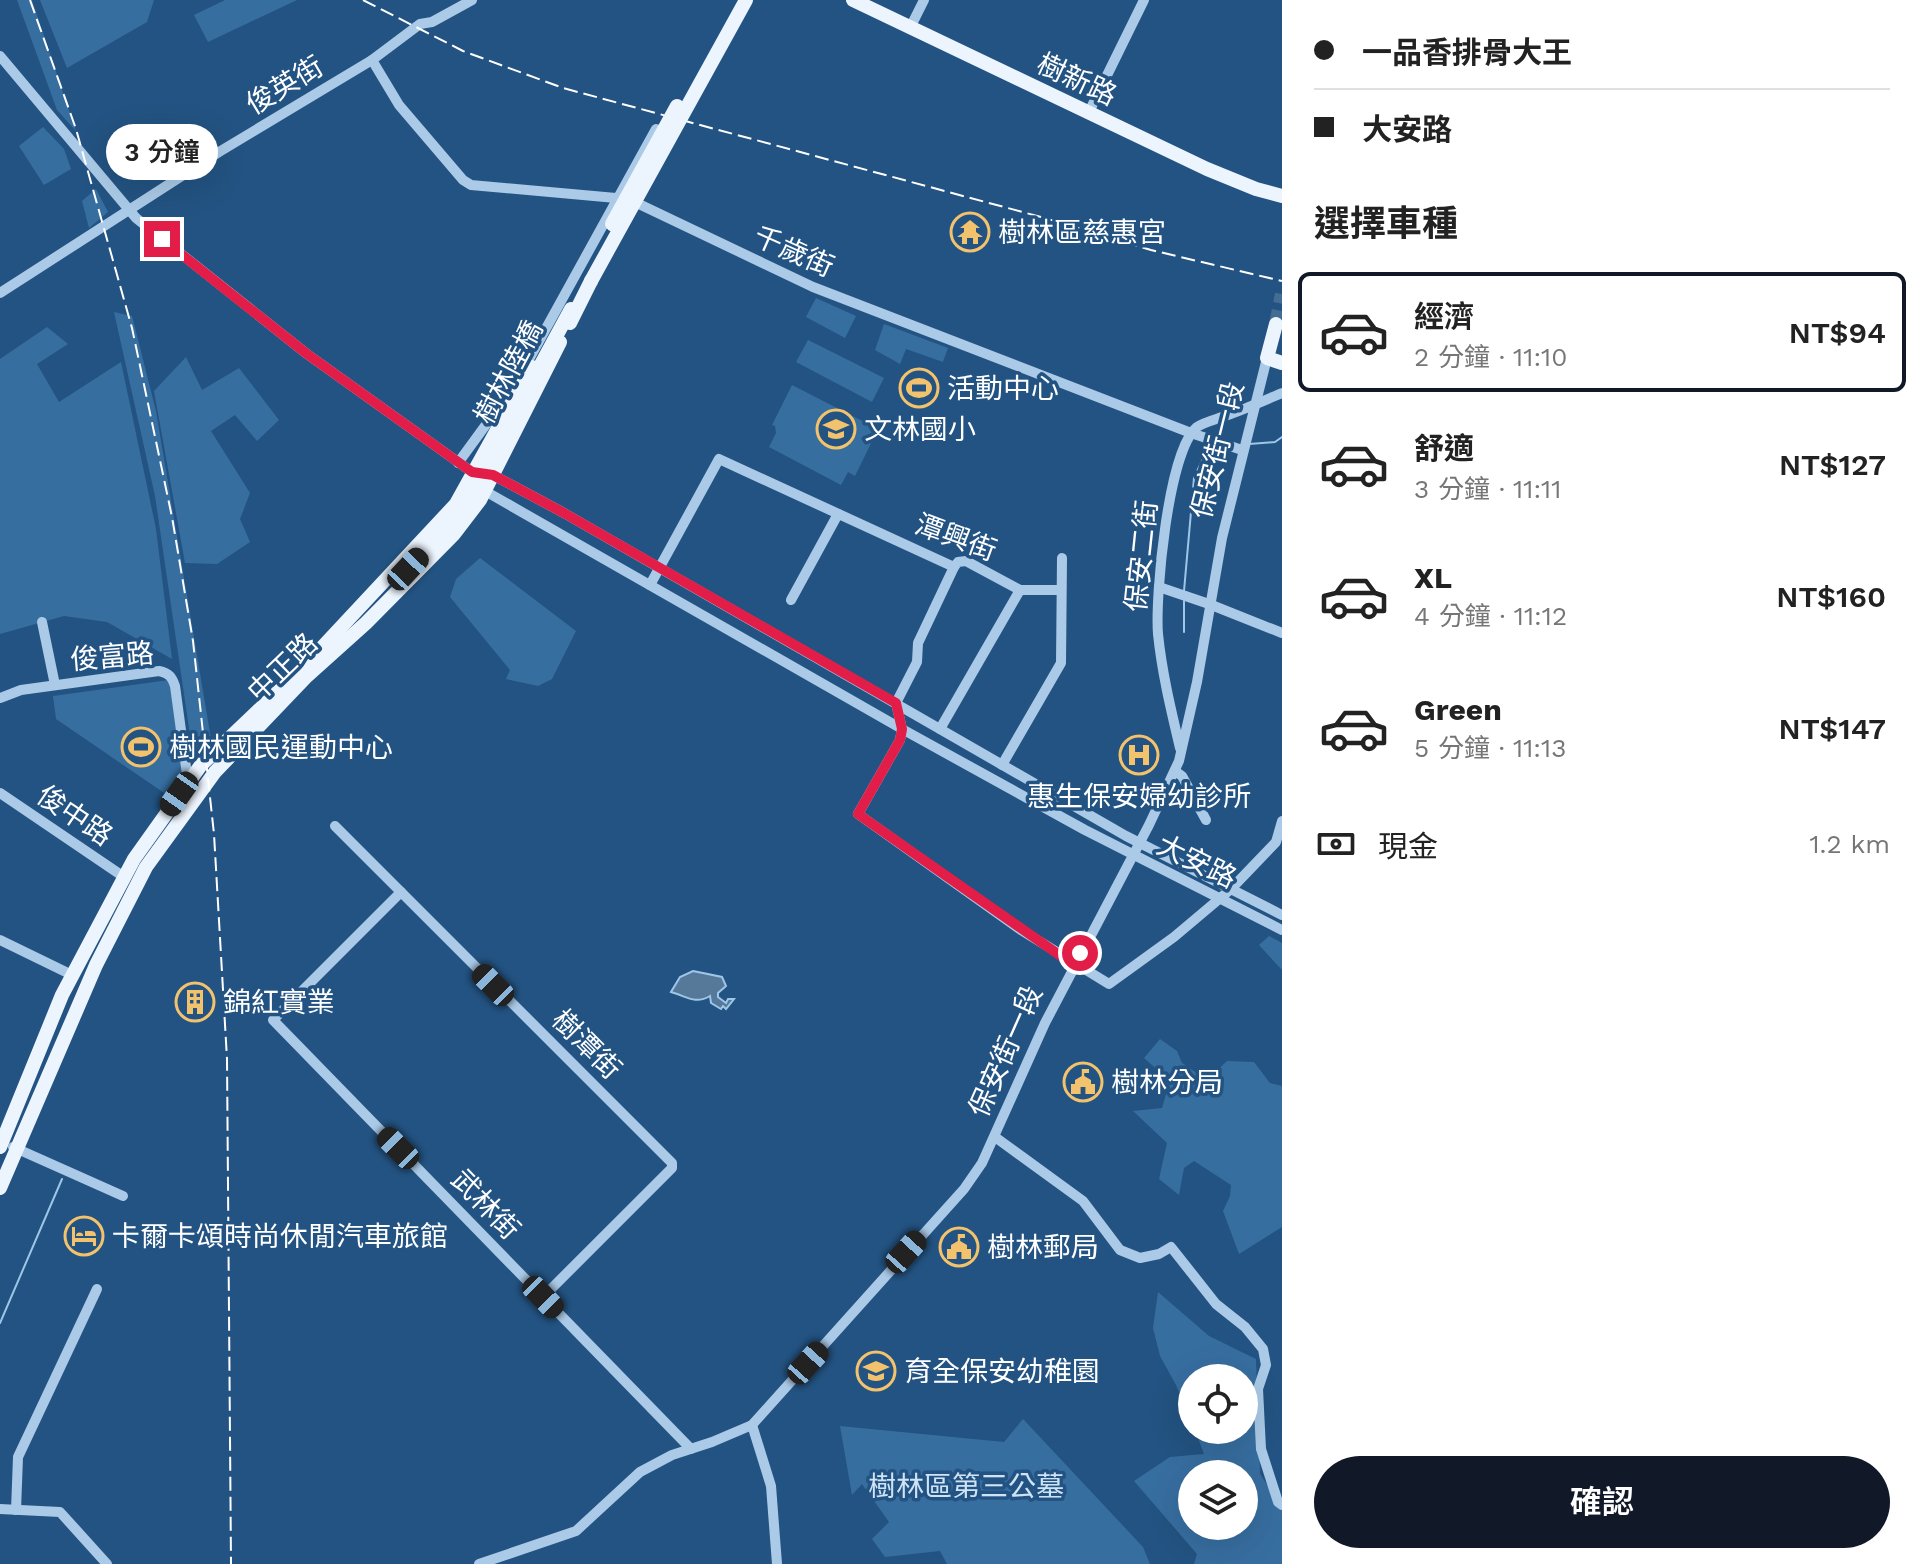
<!DOCTYPE html>
<html lang="zh-TW">
<head>
<meta charset="utf-8">
<style>
  :root { --surface:#fff; --page:#f2f2f2; --text:#222; --muted:#767676; --line:#e0e0e0; --accent:#111827 }
  body { margin:0; font-family:"Work Sans","Noto Sans TC",sans-serif; background:var(--page); color:var(--text); height:100vh; display:flex; flex-direction:column; font-size:30px; white-space:nowrap }
  * { box-sizing:border-box; margin:0 }
  p { font-size:26px; color:var(--muted) }
  .icon { flex:none; width:44px; height:44px; fill:none; stroke:currentColor; stroke-width:2; stroke-linecap:round; stroke-linejoin:round }
  .map { position:relative; flex:1; overflow:hidden }
  .details { display:flex; flex-direction:column; background:var(--surface); width:640px }
  .details>* { flex:none }
  .hud { display:grid; align-content:center; height:176px; padding:0 32px; background:var(--surface) }
  .buttons { position:absolute; left:1178px; top:1364px; display:grid; gap:16px }
  .buttons a { display:grid; place-items:center; width:80px; height:80px; border-radius:50%; background:var(--surface); box-shadow:0 8px 32px #0002; font-size:40px }
  .end { position:absolute; width:36px; height:36px; margin:-18px; border:10px solid #e11d48; background:#fff; box-shadow:0 0 0 4px #fff }
  .from { border-radius:50% }
  .bubble { position:absolute; height:56px; border-radius:28px; background:var(--surface); box-shadow:0 8px 32px #0002; font-size:26px; font-weight:600; line-height:56px; text-align:center }
  .car { position:absolute; width:24px; height:48px; margin:-24px -12px; border-radius:10px; box-shadow:0 0 6px 2px #0007; background:linear-gradient(#222 24%,#8ab4d8 0 40%,#222 0 76%,#8ab4d8 0 86%,#222 0) }
  .hud b { display:flex; align-items:center; gap:28px; height:76px; font-size:30px }
  .hud b+b { border-top:2px solid var(--line) }
  .hud i { width:20px; height:20px; background:var(--text) }
  ul { padding:0; list-style:none }
  li { display:flex; align-items:center; gap:24px; height:120px; margin:0 16px 12px; padding:0 16px; border:4px solid transparent; border-radius:12px }
  li div { flex:1 }
  li b { display:block; font-size:30px }
  li em { font-style:normal; font-weight:600 }
  li.selected { border-color:var(--accent) }
  li>.icon { width:72px; height:72px; stroke-width:1.5 }
  h2 { padding:0 32px; font-size:36px; line-height:96px }
  .pay { display:flex; align-items:center; gap:20px; height:88px; padding:0 32px; font-size:30px }
  .pay p { margin-inline-start:auto }
  .cta { display:flex; gap:16px; margin-top:auto; padding:16px 32px }
  .cta a { flex:1; height:92px; border-radius:48px; background:var(--accent); color:#fff; font-size:32px; font-weight:600; line-height:92px; text-align:center }
  main { display:flex; flex:1; min-height:0 }
  .map>svg:first-child { display:block }
  .green { fill:#376ea0; fill-rule:evenodd }
  .water { fill:#567899; stroke:#9ec6e8; stroke-width:2 }
  .lines { fill:none; stroke-linecap:round; stroke-linejoin:round }
  .stream { stroke:#9ec6e8; stroke-width:2 }
  .major-tunnel { stroke:#446d95; stroke-width:14; stroke-dasharray:14 7; stroke-linecap:butt }
  .minor { stroke:#aacae7; stroke-width:10 }
  .major { stroke:#ecf4fd; stroke-width:14 }
  .rail { stroke:#fff; stroke-width:2; stroke-dasharray:14 6; stroke-linecap:butt }
  .major-bridge { stroke:#ecf4fd; stroke-width:14 }
  .route { stroke:#e11d48; stroke-width:10 }
  .labels { text-anchor:middle; stroke-width:7; stroke-linejoin:round; paint-order:stroke }
  .street-label { font-size:28px; fill:#fff; stroke:#235382 }
  .poi-label { font-size:28px; fill:#fff; stroke:#235382; text-anchor:start }
  .park-label { font-size:28px; fill:#cee3f6; stroke:#235382 }
</style>
</head>
<body>
<main>
<div class="map">
<svg width="1282" height="1564" viewBox="0 0 1282 1564">
  <rect width="100%" height="100%" fill="#235382"/>
  <g class="green">
    <path d="M17 0H32L76 131 57 110Z"/>
    <path d="M40 0H154L147 22 67 68Z"/>
    <path d="M225 0H297L208 42 194 15Z"/>
    <path d="M43 127 64 149 71 169 44 185 19 146Z"/>
    <path d="M96 189 108 212 89 228 82 201Z"/>
    <path d="M816 298 856 316 845 338 806 317Z"/>
    <path d="M114 312 132 316 156 411 212 745 195 769 155 496Z"/>
    <path d="M884 324 948 348 943 362 906 349 900 364 875 350Z"/>
    <path d="M47 327 68 344 37 364 59 402 121 362 156 529 172 659 107 622 64 616 0 634V359Z"/>
    <path d="M808 340 884 378 872 402 796 362Z"/>
    <path d="M186 357 202 390 239 368 279 420 257 441 235 415 211 431 250 493 240 519 250 542 217 564 185 563 154 391Z"/>
    <path d="M792 385 878 429 855 476 848 472 841 485 769 447 776 433 775 426 772 425Z"/>
    <path d="M480 558 576 631 552 679 538 686 506 679 510 670 450 597 456 579Z"/>
    <path d="M176 679 188 775 170 797 56 719 53 696Z"/>
    <path d="M1269 936 1282 943V970L1259 945Z"/>
    <path d="M1160 1039 1177 1051 1182 1063 1207 1080 1227 1061 1254 1062 1270 1083 1282 1086V1227L1239 1254 1223 1211 1230 1196 1231 1185 1194 1161 1184 1168 1179 1195 1159 1179 1167 1143 1133 1111 1162 1108 1170 1081 1144 1058Z"/>
    <path d="M1158 1292 1209 1336 1256 1359 1260 1474 1282 1508V1564H1194L1197 1554 1134 1481 1170 1457 1204 1454 1195 1430H1244V1378H1192V1423L1176 1385 1160 1356 1153 1328ZM1192 1474H1244V1526H1192Z"/>
    <path d="M1023 1419 1143 1547 1150 1564H947L940 1551 885 1557 872 1539 889 1522 862 1484 852 1495 840 1426 1004 1442Z"/>
  </g>
  <path class="water" d="M693 971 722 977 726 986 718 993V997L726 1003 728 999H734L726 1009 723 1006 721 1009 711 1003 710 996C695 1005 686 996 671 992L680 977Z"/>
  <g class="lines">
    <g class="stream">
      <path d="M1249 444 1275 442 1282 437"/>
      <path d="M1184 591 1194 478 1206 452 1215 445"/>
      <path d="M1184 601V632"/>
      <path d="M0 1323 62 1179"/>
    </g>
    <path class="major-tunnel" d="M1276 324 1282 294"/>
    <g class="minor">
      <path d="M910 28 924 0"/>
      <path d="M0 56 136 218 307 354 472 472 485 491 902 729 1085 830 1282 930"/>
      <path d="M372 60 399 105 463 180 471 185 616 198 641 205 813 287 1191 433 1242 450"/>
      <path d="M1088 114 1144 0"/>
      <path d="M0 293 219 152 372 60 420 24 432 22 472 0"/>
      <path d="M522 372 656 129"/>
      <path d="M458 463 515 385"/>
      <path d="M486 474 493 475 564 513 1126 836 1282 915"/>
      <path d="M954 567 918 643 917 662 896 703 902 729 900 740 858 814 1021 930 1109 984 1174 937 1231 889 1276 842 1282 821"/>
      <path d="M650 585 719 459 954 567 958 562 966 561 1020 590H1060"/>
      <path d="M1159 587 1209 604 1282 633"/>
      <path d="M791 600 838 514"/>
      <path d="M42 622 55 685"/>
      <path d="M0 698 21 690 159 671C169 673 172 677 175 686L188 782"/>
      <path d="M940 729 1020 590"/>
      <path d="M1180 748C1171 710 1162 673 1158 634 1155 597 1168 450 1197 427 1204 422 1217 419 1225 416 1245 409 1263 401 1282 393"/>
      <path d="M1002 765 1061 663 1062 558"/>
      <path d="M1175 771 1182 776 1206 820"/>
      <path d="M0 793 124 877"/>
      <path d="M335 826 672 1163V1168L543 1297"/>
      <path d="M401 892 273 1020 691 1449"/>
      <path d="M0 940 72 975"/>
      <path d="M995 1137 1083 1201 1120 1250 1140 1258 1159 1254 1171 1247 1216 1304 1245 1327 1263 1349 1266 1365 1258 1389 1261 1449 1278 1502 1282 1505"/>
      <path d="M13 1147 123 1196"/>
      <path d="M752 1425 771 1486 777 1564"/>
      <path d="M0 1509 60 1512 107 1564"/>
      <path d="M16 1510 18 1457 97 1289"/>
      <path d="M479 1564 576 1531 640 1472 672 1455 712 1442 752 1425 964 1189 982 1163 1045 1023 1149 825 1179 761 1197 682 1222 538 1267 358"/>
    </g>
    <g class="major">
      <path d="M853 0 1207 169 1256 189 1282 196"/>
      <path d="M570 323 591 281"/>
      <path d="M1276 324 1267 358 1282 363"/>
      <path d="M0 1147 62 995 134 859 201 765 301 670 456 504 532 367"/>
      <path d="M0 1188 96 965 146 867 215 772 307 676 366 623 454 534 480 500 560 342"/>
    </g>
    <g class="rail">
      <path d="M30 0 76 129 132 328 172 517 193 641 214 834 227 1059 231 1564"/>
      <path d="M363 0 463 51 563 88 1041 217 1151 250 1282 281"/>
    </g>
    <g class="major-bridge">
      <path d="M612 224 677 106"/>
      <path d="M591 281 746 0"/>
      <path d="M408 569 463 508 571 309"/>
    </g>
  </g>
  <g class="lines">
    <path class="route" d="M162 239 307 354 472 472 493 475 564 513 896 703 902 729 900 740 858 814 1065 959 1074 964 1080 953"/>
  </g>
  <defs>
    <g id="temple-ring" transform="scale(2)"><circle r="9.5" fill="#235382" stroke="#f3c26d" stroke-width="1.5"/><path d="M0-6L5-2H3V0L6.5 2.5H4V6H1.5V3h-3V6H-4V2.5H-6.5L-3 0V-2H-5Z" fill="#f3c26d"/></g>
    <g id="stadium-ring" transform="scale(2)"><circle r="9.5" fill="#235382" stroke="#f3c26d" stroke-width="1.5"/><path d="M0-5a6.5 5 0 1 0 0 10a6.5 5 0 1 0 0-10ZM-3.5-1.8h7v3.6h-7Z" fill="#f3c26d"/></g>
    <g id="school-ring" transform="scale(2)"><circle r="9.5" fill="#235382" stroke="#f3c26d" stroke-width="1.5"/><path d="M0-5L7-2L0 1L-7-2ZM-4 1L0 2.5L4 1V4Q0 6-4 4Z" fill="#f3c26d"/></g>
    <g id="hospital-ring" transform="scale(2)"><circle r="9.5" fill="#235382" stroke="#f3c26d" stroke-width="1.5"/><path d="M-5-5h3v3.5h4V-5h3V5h-3V1.5h-4V5h-3Z" fill="#f3c26d"/></g>
    <g id="building-ring" transform="scale(2)"><circle r="9.5" fill="#235382" stroke="#f3c26d" stroke-width="1.5"/><path d="M-4-6H4V6H1V3H-1V6H-4ZM-2.5-4.3h1.7v1.8h-1.7ZM.8-4.3h1.7v1.8H.8ZM-2.5-1h1.7V.8h-1.7ZM.8-1h1.7V.8H.8Z" fill="#f3c26d"/></g>
    <g id="civic-ring" transform="scale(2)"><circle r="9.5" fill="#235382" stroke="#f3c26d" stroke-width="1.5"/><path d="M-.6-6.5H3V-4.5H.6V-3L4-1V1h2V6H-6V1h2V-1L-.6-3ZM-1.2 2.5V6h2.4V2.5Z" fill="#f3c26d"/></g>
    <g id="hotel-ring" transform="scale(2)"><circle r="9.5" fill="#235382" stroke="#f3c26d" stroke-width="1.5"/><path d="M-6-4.5h1.5V1H6V5H4.5V3h-9V5H-6ZM-4 0a1.8 1.8 0 1 1 3.6 0ZM.5 0V-2.5h3Q6-2.5 6 0Z" fill="#f3c26d"/></g>
  </defs>
  <g fill-rule="evenodd">
    <use href="#temple-ring" x="970" y="232"/>
    <use href="#stadium-ring" x="919" y="388"/>
    <use href="#school-ring" x="836" y="429"/>
    <use href="#stadium-ring" x="141" y="747"/>
    <use href="#hospital-ring" x="1139" y="755"/>
    <use href="#building-ring" x="195" y="1002"/>
    <use href="#civic-ring" x="1083" y="1082"/>
    <use href="#hotel-ring" x="84" y="1236"/>
    <use href="#civic-ring" x="959" y="1247"/>
    <use href="#school-ring" x="876" y="1371"/>
  </g>
  <g class="labels">
    <g class="street-label">
      <text transform="translate(1077 79) rotate(25)" y="10">樹新路</text>
      <text transform="translate(284 85) rotate(-31)" y="10">俊英街</text>
      <text transform="translate(794 251) rotate(24)" y="10">千歲街</text>
      <text transform="translate(508 372) rotate(-62)" y="10">樹林陸橋</text>
      <text transform="translate(1217 450) rotate(-76)" y="10">保安街一段</text>
      <text transform="translate(956 537) rotate(20)" y="10">潭興街</text>
      <text transform="translate(1141 556) rotate(-84)" y="10">保安二街</text>
      <text transform="translate(112 656) rotate(-5)" y="10">俊富路</text>
      <text transform="translate(282 667) rotate(-44)" y="10">中正路</text>
      <text transform="translate(75 815) rotate(34)" y="10">俊中路</text>
      <text transform="translate(1197 861) rotate(26)" y="10">大安路</text>
      <text transform="translate(587 1044) rotate(45)" y="10">樹潭街</text>
      <text transform="translate(1005 1051) rotate(-66)" y="10">保安街一段</text>
      <text transform="translate(486 1204) rotate(46)" y="10">武林街</text>
    </g>
    <g class="poi-label">
      <text x="998" y="242">樹林區慈惠宮</text>
      <text x="947" y="398">活動中心</text>
      <text x="864" y="439">文林國小</text>
      <text x="169" y="757">樹林國民運動中心</text>
      <text x="1139" y="806" text-anchor="middle">惠生保安婦幼診所</text>
      <text x="223" y="1012">錦紅實業</text>
      <text x="1111" y="1092">樹林分局</text>
      <text x="112" y="1246">卡爾卡頌時尚休閒汽車旅館</text>
      <text x="987" y="1257">樹林郵局</text>
      <text x="904" y="1381">育全保安幼稚園</text>
    </g>
    <g class="park-label">
      <text x="966" y="1496">樹林區第三公墓</text>
    </g>
  </g>
</svg>
<div class="buttons">
<a><svg class="icon" aria-label="locate" viewBox="0 0 24 24"><circle cx="12" cy="12" r="6"/><path d="M12 2v4M12 18v4M2 12h4M18 12h4"/></svg></a>
<a><svg class="icon" aria-label="layers" viewBox="0 0 24 24"><path d="M12 4l9 5-9 5-9-5zM3 14l9 5 9-5"/></svg></a>
</div>
<i class="end from" style="left:1080px;top:953px"></i>
<i class="end" style="left:162px;top:239px"></i>
<div class="bubble" style="left:106px;top:124px;width:112px">3 分鐘</div>
<i class="car" style="left:408px;top:569px;rotate:43deg"></i>
<i class="car" style="left:179px;top:794px;rotate:215deg"></i>
<i class="car" style="left:493px;top:985px;rotate:315deg"></i>
<i class="car" style="left:398px;top:1148px;rotate:315deg"></i>
<i class="car" style="left:906px;top:1252px;rotate:42deg"></i>
<i class="car" style="left:543px;top:1297px;rotate:136deg"></i>
<i class="car" style="left:808px;top:1363px;rotate:42deg"></i>
</div>
<section class="details">
<div class="hud">
<b><i class="from"></i>一品香排骨大王</b>
<b><i></i>大安路</b>
</div>
<h2>選擇車種</h2>
<ul>
<li class="selected"><svg class="icon" aria-label="car" viewBox="0 0 24 24"><path d="M5 17H2v-5l4-1 3-4h7l3 4 3 1v5h-3M9 17h6M6 11h13"/><circle cx="7" cy="17" r="2"/><circle cx="17" cy="17" r="2"/></svg><div><b>經濟</b><p>2 分鐘 · 11:10</p></div><em>NT$94</em></li>
<li><svg class="icon" aria-label="car" viewBox="0 0 24 24"><path d="M5 17H2v-5l4-1 3-4h7l3 4 3 1v5h-3M9 17h6M6 11h13"/><circle cx="7" cy="17" r="2"/><circle cx="17" cy="17" r="2"/></svg><div><b>舒適</b><p>3 分鐘 · 11:11</p></div><em>NT$127</em></li>
<li><svg class="icon" aria-label="car" viewBox="0 0 24 24"><path d="M5 17H2v-5l4-1 3-4h7l3 4 3 1v5h-3M9 17h6M6 11h13"/><circle cx="7" cy="17" r="2"/><circle cx="17" cy="17" r="2"/></svg><div><b>XL</b><p>4 分鐘 · 11:12</p></div><em>NT$160</em></li>
<li><svg class="icon" aria-label="car" viewBox="0 0 24 24"><path d="M5 17H2v-5l4-1 3-4h7l3 4 3 1v5h-3M9 17h6M6 11h13"/><circle cx="7" cy="17" r="2"/><circle cx="17" cy="17" r="2"/></svg><div><b>Green</b><p>5 分鐘 · 11:13</p></div><em>NT$147</em></li>
</ul>
<div class="pay"><svg class="icon" aria-label="cash" viewBox="0 0 24 24"><path d="M3 7h18v10H3z"/><circle cx="12" cy="12" r="2"/></svg>現金<p>1.2 km</p></div>
<div class="cta"><a>確認</a></div>
</section>
</main>
</body>
</html>
